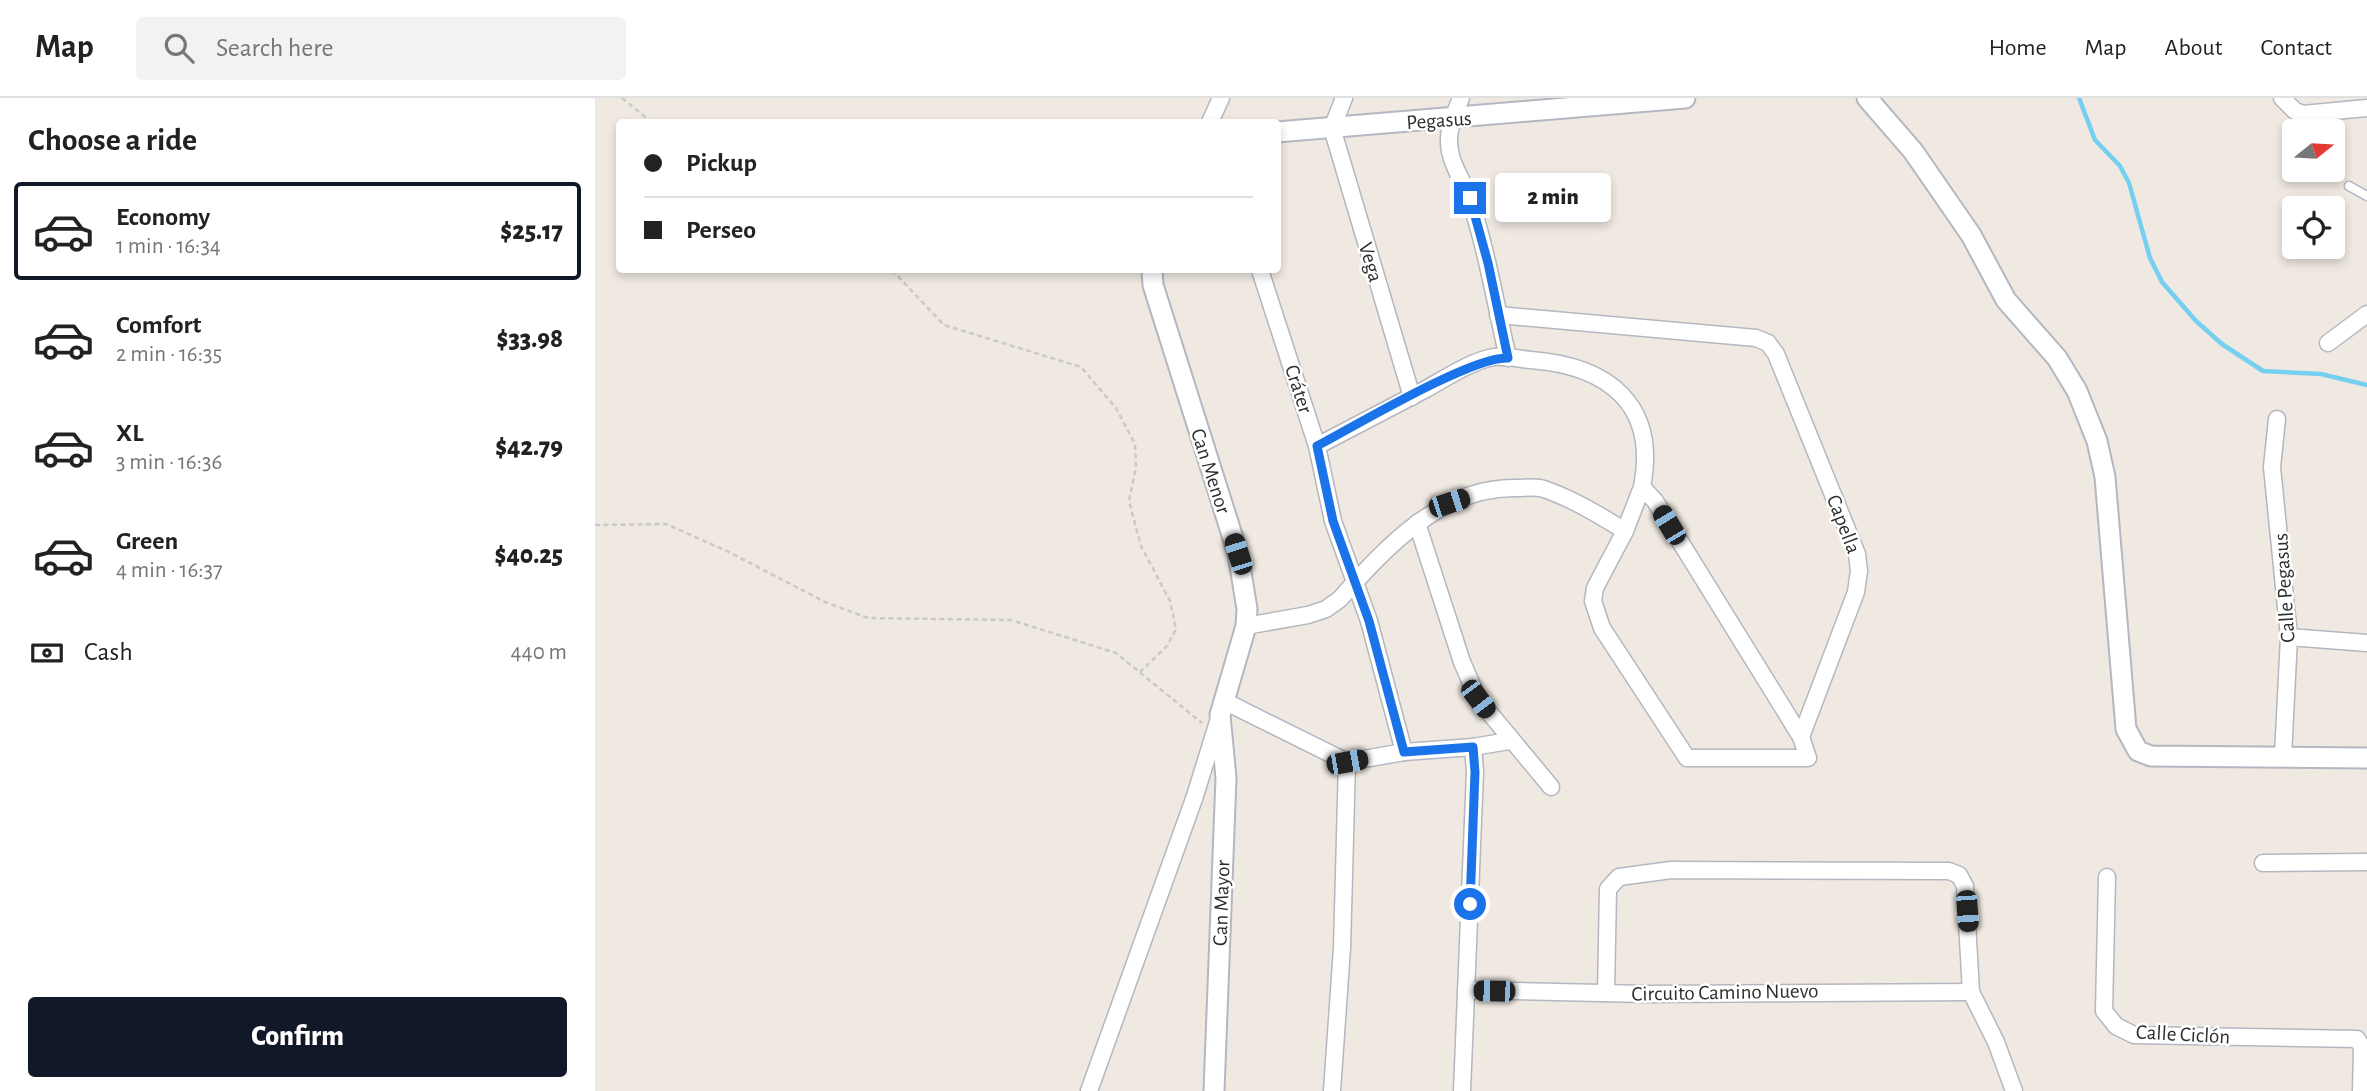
<!DOCTYPE html>
<html lang="en">
<head>
<meta charset="utf-8">
<style>
  :root { --surface:#fff; --page:#f2f2f2; --text:#222; --muted:#767676; --line:#e0e0e0; --accent:#111827 }
  body { margin:0; font-family:"Alegreya Sans",sans-serif; background:var(--page); color:var(--text); height:100vh; display:flex; flex-direction:column; font-size:26px; white-space:nowrap }
  * { box-sizing:border-box; margin:0 }
  p { font-size:23px; color:var(--muted) }
  .icon { flex:none; width:38px; height:38px; fill:none; stroke:currentColor; stroke-width:2; stroke-linecap:round; stroke-linejoin:round }
  .map { position:relative; flex:1; overflow:hidden }
  .sheet { display:flex; flex-direction:column; background:var(--surface); width:595px }
  .sheet>* { flex:none }
  .hud { position:absolute; left:21px; top:21px; width:665px; height:154px; border-radius:7px; box-shadow:0 4px 10px #0003; display:grid; align-content:center; height:154px; padding:0 28px; background:var(--surface) }
  .needle { width:46px; rotate:72deg }
  .tools { position:absolute; left:1687px; top:21px; display:grid; gap:14px }
  .tools a { display:grid; place-items:center; width:63px; height:63px; border-radius:7px; background:var(--surface); box-shadow:0 4px 10px #0003; font-size:35px }
  .end { position:absolute; width:32px; height:32px; margin:-16px; border:9px solid #1a73e8; background:#fff; box-shadow:0 0 0 4px #fff }
  .from { border-radius:50% }
  .bubble { position:absolute; height:49px; border-radius:7px; background:var(--surface); box-shadow:0 4px 10px #0003; font-size:23px; font-weight:800; line-height:49px; text-align:center }
  .car { position:absolute; width:21px; height:42px; margin:-21px -10px; border-radius:9px; box-shadow:0 0 5px 2px #0007; background:linear-gradient(#222 24%,#8ab4d8 0 40%,#222 0 76%,#8ab4d8 0 86%,#222 0) }
  .hud b { display:flex; align-items:center; gap:24px; height:66px; font-size:26px }
  .hud b+b { border-top:2px solid var(--line) }
  .hud i { width:18px; height:18px; background:var(--text) }
  ul { padding:0; list-style:none }
  li { display:flex; align-items:center; gap:21px; height:98px; margin:0 14px 10px; padding:0 14px; border:4px solid transparent; border-radius:7px }
  li div { flex:1 }
  li b { display:block; font-size:26px }
  li em { font-style:normal; font-weight:800 }
  li.current { border-color:var(--accent) }
  li>.icon { width:63px; height:63px; stroke-width:1.5 }
  h2 { padding:0 28px; font-size:32px; line-height:84px }
  .pay { display:flex; align-items:center; gap:18px; height:77px; padding:0 28px; font-size:26px }
  .pay p { margin-inline-start:auto }
  .action { display:flex; gap:14px; margin-top:auto; padding:14px 28px }
  .action a { flex:1; height:80px; border-radius:7px; background:var(--accent); color:#fff; font-size:28px; font-weight:800; line-height:80px; text-align:center }
  header { display:flex; align-items:center; gap:42px; box-sizing:border-box; height:98px; padding:0 35px; background:var(--surface); border-bottom:2px solid var(--line) }
  header strong { font-size:33px }
  nav { display:flex; gap:38px; margin-inline-start:auto; font-size:24px }
  .search { width:490px; height:63px; background:var(--page); display:flex; align-items:center; gap:18px; box-sizing:border-box; padding:0 24px; border-radius:7px; color:var(--muted); font-size:26px }
  main { display:flex; flex:1; min-height:0 }
  .map>svg:first-child { display:block }
  .lines { fill:none; stroke-linecap:round; stroke-linejoin:round }
  .stream { stroke:#75cff0; stroke-width:4.5 }
  .service-casing { stroke:#b4b7c1; stroke-width:11 }
  .minor-casing { stroke:#b4b7c1; stroke-width:19 }
  .tertiary-casing { stroke:#b4b7c1; stroke-width:23 }
  .path { stroke:#c9c9c9; stroke-width:2.5; stroke-dasharray:5 3.5; stroke-linecap:butt }
  .service { stroke:#fff; stroke-width:8 }
  .minor { stroke:#fff; stroke-width:16 }
  .tertiary { stroke:#fff; stroke-width:19 }
  .route { stroke:#1a73e8; stroke-width:9 }
  .labels { text-anchor:middle; stroke-width:5; stroke-linejoin:round; paint-order:stroke }
  .street-label { font-size:21px; fill:#2e2e2e; stroke:#fff }
</style>
</head>
<body>
<header>
<strong>Map</strong>
<div class="search"><svg class="icon" aria-label="search" viewBox="0 0 24 24"><circle cx="10" cy="10" r="6"/><path d="M15 15l6 6"/></svg>Search here</div>
<nav><a>Home</a><a>Map</a><a>About</a><a>Contact</a></nav>
</header>
<main>
<section class="sheet">
<h2>Choose a ride</h2>
<ul>
<li class="current"><svg class="icon" aria-label="car" viewBox="0 0 24 24"><path d="M5 17H2v-5l4-1 3-4h7l3 4 3 1v5h-3M9 17h6M6 11h13"/><circle cx="7" cy="17" r="2"/><circle cx="17" cy="17" r="2"/></svg><div><b>Economy</b><p>1 min · 16:34</p></div><em>$25.17</em></li>
<li><svg class="icon" aria-label="car" viewBox="0 0 24 24"><path d="M5 17H2v-5l4-1 3-4h7l3 4 3 1v5h-3M9 17h6M6 11h13"/><circle cx="7" cy="17" r="2"/><circle cx="17" cy="17" r="2"/></svg><div><b>Comfort</b><p>2 min · 16:35</p></div><em>$33.98</em></li>
<li><svg class="icon" aria-label="car" viewBox="0 0 24 24"><path d="M5 17H2v-5l4-1 3-4h7l3 4 3 1v5h-3M9 17h6M6 11h13"/><circle cx="7" cy="17" r="2"/><circle cx="17" cy="17" r="2"/></svg><div><b>XL</b><p>3 min · 16:36</p></div><em>$42.79</em></li>
<li><svg class="icon" aria-label="car" viewBox="0 0 24 24"><path d="M5 17H2v-5l4-1 3-4h7l3 4 3 1v5h-3M9 17h6M6 11h13"/><circle cx="7" cy="17" r="2"/><circle cx="17" cy="17" r="2"/></svg><div><b>Green</b><p>4 min · 16:37</p></div><em>$40.25</em></li>
</ul>
<div class="pay"><svg class="icon" aria-label="cash" viewBox="0 0 24 24"><path d="M3 7h18v10H3z"/><circle cx="12" cy="12" r="2"/></svg>Cash<p>440 m</p></div>
<div class="action"><a>Confirm</a></div>
</section>
<div class="map">
<svg width="1772" height="993" viewBox="0 0 1772 993">
  <rect width="100%" height="100%" fill="#efe9e1"/>
  <g class="lines">
    <path class="stream" d="M1484 0 1500 42 1525 68 1534 85 1555 160 1567 184 1601 223 1627 246 1668 273 1726 276 1772 287"/>
    <g class="service-casing">
      <path id="service" d="M1754 88 1772 98"/>
    </g>
    <g class="minor-casing">
      <g id="minor">
        <path d="M749 0 737 30 817 299"/>
        <path d="M866 0C861 13 854 27 854 41 853 64 868 81 875 102 892 153 901 208 913 260"/>
        <path d="M1687 0 1700 13 1708 16 1772 10"/>
        <path d="M615 24 626 0"/>
        <path d="M665 172 722 348 738 423 774 523 809 654"/>
        <path d="M903 217 1161 240 1173 245 1181 256 1262 456 1264 473 1261 494 1206 639"/>
        <path d="M1733 245 1772 216"/>
        <path d="M1682 321 1677 369 1694 539 1688 658"/>
        <path d="M722 348C758 329 795 310 831 291 851 280 876 263 899 259 911 258 925 261 936 262 1014 268 1063 307 1047 389L1060 403 1206 639 1213 660H1092L1007 530 998 503 1000 490 1030 433 1047 389"/>
        <path d="M822 425 867 564 883 601 956 689"/>
        <path d="M651 528 713 517 731 511 745 501C791 449 847 388 922 390 930 390 940 388 949 391 978 401 1004 417 1030 433"/>
        <path d="M1694 539 1772 545"/>
        <path d="M629 603 752 664 809 654 878 649 914 643"/>
        <path d="M1668 765 1772 764"/>
        <path d="M1512 779 1509 913 1521 928 1539 937 1762 941 1767 949 1766 993"/>
        <path d="M871 892 1050 896 1376 894"/>
        <path d="M1011 895 1013 791 1024 779 1076 772 1354 773 1364 777 1370 788 1376 894 1401 944 1419 993"/>
        <path d="M494 993 600 698 625 617"/>
        <path d="M737 993 747 850 752 664"/>
        <path d="M867 993 880 674 878 649"/>
      </g>
    </g>
    <g class="tertiary-casing">
      <g id="tertiary">
        <path d="M1272 0 1318 53 1376 137 1411 202 1462 260 1482 293 1502 343 1510 379 1531 631 1543 653 1556 658 1772 660"/>
        <path d="M682 34 1090 0"/>
        <path d="M557 172 558 187 643 456 652 511 651 528 625 617 631 680 619 993"/>
      </g>
    </g>
    <g class="path">
      <path d="M27 0 54 22 64 24"/>
      <path d="M297 172 349 227 486 269 521 310 540 346 541 369 534 403 546 448 575 503 581 531 572 548 545 574"/>
      <path d="M0 427 71 426 134 454 230 504 273 520 416 522 521 555 607 625"/>
    </g>
    <use href="#service" class="service"/>
    <use href="#minor" class="minor"/>
    <use href="#tertiary" class="tertiary"/>
  </g>
  <g class="lines">
    <path class="route" d="M875 100 893 165 913 260C877 258 760 328 722 348L738 423 774 523 809 654 878 649 880 674 875 806"/>
  </g>
  <g class="labels">
    <g class="street-label">
      <text transform="translate(844 22) rotate(-4)" y="7">Pegasus</text>
      <text transform="translate(776 164) rotate(73)" y="7">Vega</text>
      <text transform="translate(704 291) rotate(72)" y="7">Cráter</text>
      <text transform="translate(616 373) rotate(72)" y="7">Can Menor</text>
      <text transform="translate(1249 426) rotate(69)" y="7">Capella</text>
      <text transform="translate(1689 490) rotate(-94)" y="7">Calle Pegasus</text>
      <text transform="translate(626 805) rotate(-88)" y="7">Can Mayor</text>
      <text transform="translate(1130 894) rotate(-1)" y="7">Circuito Camino Nuevo</text>
      <text transform="translate(1588 936) rotate(3)" y="7">Calle Ciclón</text>
    </g>
  </g>
</svg>
<div class="tools">
<a><svg class="needle" viewBox="-14 -14 28 28"><path d="M0-13l5 13h-10z" fill="#e53935"/><path d="M0 13l5-13h-10z" fill="#767676"/></svg></a>
<a><svg class="icon" aria-label="locate" viewBox="0 0 24 24"><circle cx="12" cy="12" r="6"/><path d="M12 2v4M12 18v4M2 12h4M18 12h4"/></svg></a>
</div>
<i class="end from" style="left:875px;top:806px"></i>
<i class="end" style="left:875px;top:100px"></i>
<div class="bubble" style="left:900px;top:75px;width:116px">2 min</div>
<i class="car" style="left:854px;top:405px;rotate:72deg"></i>
<i class="car" style="left:1074px;top:427px;rotate:329deg"></i>
<i class="car" style="left:643px;top:456px;rotate:342deg"></i>
<i class="car" style="left:883px;top:601px;rotate:143deg"></i>
<i class="car" style="left:752px;top:664px;rotate:80deg"></i>
<i class="car" style="left:1372px;top:813px;rotate:176deg"></i>
<i class="car" style="left:899px;top:893px;rotate:271deg"></i>
<div class="hud">
<b><i class="from"></i>Pickup</b>
<b><i></i>Perseo</b>
</div>
</div>
</main>
</body>
</html>
